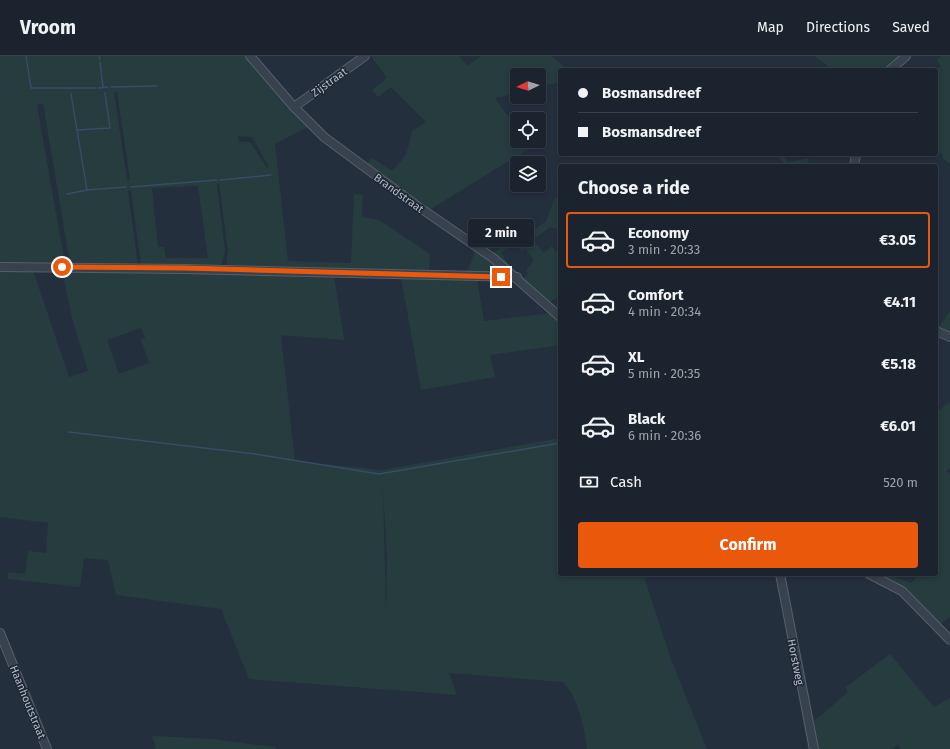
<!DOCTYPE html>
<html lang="en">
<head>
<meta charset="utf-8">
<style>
  :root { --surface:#1b232e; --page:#282f3a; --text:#f1f3f6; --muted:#a0a4aa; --line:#39404a; --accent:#ea580c }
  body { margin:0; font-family:"Fira Sans",sans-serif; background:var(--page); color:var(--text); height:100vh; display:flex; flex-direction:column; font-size:15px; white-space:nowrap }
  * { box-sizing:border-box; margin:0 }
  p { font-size:13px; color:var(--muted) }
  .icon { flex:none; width:22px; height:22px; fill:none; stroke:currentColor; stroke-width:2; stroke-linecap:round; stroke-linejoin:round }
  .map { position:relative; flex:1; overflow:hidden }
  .sheet { position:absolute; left:558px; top:108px; width:380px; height:412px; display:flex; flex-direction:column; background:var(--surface); border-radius:4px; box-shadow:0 2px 6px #0003,0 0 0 1px var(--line) }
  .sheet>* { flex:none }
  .banner { position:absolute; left:558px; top:12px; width:380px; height:88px; border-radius:4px; box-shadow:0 2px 6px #0003,0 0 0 1px var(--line); display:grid; align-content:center; height:88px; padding:0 20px; background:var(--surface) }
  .needle { width:26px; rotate:265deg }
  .tools { position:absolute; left:510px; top:12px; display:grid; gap:8px }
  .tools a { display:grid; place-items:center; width:36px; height:36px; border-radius:4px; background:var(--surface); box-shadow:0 2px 6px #0003,0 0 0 1px var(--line); font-size:20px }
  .end { position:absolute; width:18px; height:18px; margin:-9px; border:5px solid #ea580c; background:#fff; box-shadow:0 0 0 2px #fff }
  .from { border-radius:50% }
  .bubble { position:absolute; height:28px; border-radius:4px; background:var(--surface); box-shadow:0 2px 6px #0003,0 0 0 1px var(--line); font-size:13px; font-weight:700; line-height:28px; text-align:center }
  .banner b { display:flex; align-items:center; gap:14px; height:38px; font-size:15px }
  .banner b+b { border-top:1px solid var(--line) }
  .banner i { width:10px; height:10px; background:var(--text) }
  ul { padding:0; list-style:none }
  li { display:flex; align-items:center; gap:12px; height:56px; margin:0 8px 6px; padding:0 12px; border:2px solid transparent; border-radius:4px }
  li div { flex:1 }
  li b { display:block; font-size:15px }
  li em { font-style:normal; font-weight:700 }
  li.on { border-color:var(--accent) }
  li>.icon { width:36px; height:36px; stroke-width:1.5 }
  h2 { padding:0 20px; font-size:18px; line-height:48px }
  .pay { display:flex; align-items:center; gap:10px; height:44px; padding:0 20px; font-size:15px }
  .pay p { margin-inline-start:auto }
  .button { display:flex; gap:8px; margin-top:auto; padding:8px 20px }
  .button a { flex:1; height:46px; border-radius:4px; background:var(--accent); color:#fff; font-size:16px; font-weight:700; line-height:46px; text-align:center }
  header { display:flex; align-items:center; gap:24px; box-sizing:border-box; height:56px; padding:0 20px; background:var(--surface); border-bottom:1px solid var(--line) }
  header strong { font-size:19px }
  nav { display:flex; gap:22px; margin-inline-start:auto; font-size:14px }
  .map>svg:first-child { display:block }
  .green { fill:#263c3f; fill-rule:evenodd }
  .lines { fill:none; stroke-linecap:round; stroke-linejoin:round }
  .stream { stroke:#394c67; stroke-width:1.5 }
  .minor-casing { stroke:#565f6c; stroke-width:10 }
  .minor { stroke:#38414e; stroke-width:8 }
  .route { stroke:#ea580c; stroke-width:5 }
  .labels { text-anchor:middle; stroke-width:3; stroke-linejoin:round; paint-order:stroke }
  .street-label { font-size:11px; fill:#b4bcc9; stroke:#1d2633 }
</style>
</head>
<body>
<header>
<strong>Vroom</strong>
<nav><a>Map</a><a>Directions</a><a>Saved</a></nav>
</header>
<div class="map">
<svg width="950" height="693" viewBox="0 0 950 693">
  <rect width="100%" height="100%" fill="#242f3e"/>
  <g class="green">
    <path d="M0 0H247L308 71 275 88 288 205 351 207 354 138 363 139 362 161 379 164 430 198 429 214 226 211 228 195 219 127 217 128 225 195 221 210 141 209 131 134 128 135 138 209 70 208 43 47 37 49 65 208 0 207ZM114 36H117L130 124H127ZM238 80 252 81 269 111 267 112 250 86H239ZM198 130 208 202H166L164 191H158L152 132Z"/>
    <path d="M371 0H459L467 10 481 0H552L568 14H560V26L539 31V19H517V37L495 42 517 74V85H525L530 92 431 153 367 108 372 102 392 115C408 99 407 97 412 75L426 66 391 31 378 41 372 34 387 22Z"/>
    <path d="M814 0H900L885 14H833Z"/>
    <path d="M941 0H950V108L942 101 943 99 936 94V14L941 10 937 4Z"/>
    <path d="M778 98H783L788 106 809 102 808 110H772L783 107Z"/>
    <path d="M555 141 560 143V174L550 171 533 184 544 197 552 190 556 196 560 194V240L550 246 523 223 528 217 526 215 534 204 525 193 522 196 515 189 501 197 508 207 506 209 493 199 494 196 546 166Z"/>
    <path d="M476 193 502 212 499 218 467 216Z"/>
    <path d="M0 214H33L69 321 88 315 72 262 62 214 334 219 344 284 281 279 295 405 382 414 560 382V518H643L671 603 707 693H587C584 669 579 644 563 626L449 617 457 639 249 623 221 553 116 539 108 504 84 502 80 531 8 523V516L25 518 28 495 46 497 48 467 0 461ZM141 272 145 282 141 284 149 307 119 318 107 284ZM383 433 387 502 386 555Z"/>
    <path d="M401 221 477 223 484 265 551 257 560 267V289L490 299 495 321 421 334Z"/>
    <path d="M950 255V279L936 273V270L939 271Z"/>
    <path d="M950 346V412L946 415 950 419V561L939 569 880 520 881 518H886L911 527 920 518H936L937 486 936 485V356Z"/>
    <path d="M890 598 934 651 950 642V693H901L898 688 892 693H808L803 667 809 666 800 614H804L814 665 847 637 846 631Z"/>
    <path d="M152 680 211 683 275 691 276 693H156Z"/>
  </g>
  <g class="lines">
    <g class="stream">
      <path d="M26 0 31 32H96"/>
      <path d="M99 0 100 3"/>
      <path d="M100 6 103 31"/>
      <path d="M111 31 157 30"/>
      <path d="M99 32 108 31"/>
      <path d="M77 74 110 72 105 37"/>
      <path d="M220 124 271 119"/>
      <path d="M131 131 217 124"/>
      <path d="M87 134 126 131"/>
      <path d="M67 138 87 134 71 38"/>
      <path d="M69 376 255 398 379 418 560 387"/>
    </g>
    <g class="minor-casing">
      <g id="minor">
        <path d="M250 0 294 51 324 81 416 149 493 202 560 261"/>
        <path d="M890 14 906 0"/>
        <path d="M294 51 365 0"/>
        <path d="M854 110 856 98"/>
        <path d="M0 211 185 213 517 221"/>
        <path d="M936 275 950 281"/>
        <path d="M780 518 814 693"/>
        <path d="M869 518 902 535 950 584"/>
        <path d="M0 577 47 693"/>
      </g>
    </g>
    <use href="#minor" class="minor"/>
  </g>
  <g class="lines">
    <path class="route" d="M62 211 185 212 501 221"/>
  </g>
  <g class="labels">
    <g class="street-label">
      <text transform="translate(329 26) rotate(-36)" y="4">Zijstraat</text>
      <text transform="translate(399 137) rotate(36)" y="4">Brandstraat</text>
      <text transform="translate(796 606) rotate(79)" y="4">Horstweg</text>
      <text transform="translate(28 646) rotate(68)" y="4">Haanhoutstraat</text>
    </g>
  </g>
</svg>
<div class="tools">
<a><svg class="needle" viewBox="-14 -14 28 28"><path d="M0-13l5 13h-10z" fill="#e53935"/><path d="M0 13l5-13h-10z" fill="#a0a4aa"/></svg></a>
<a><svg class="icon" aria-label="locate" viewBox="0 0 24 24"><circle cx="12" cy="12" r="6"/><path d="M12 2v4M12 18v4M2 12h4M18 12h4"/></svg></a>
<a><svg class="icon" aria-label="layers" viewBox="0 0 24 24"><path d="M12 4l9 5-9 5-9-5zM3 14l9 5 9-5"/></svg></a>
</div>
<i class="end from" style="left:62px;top:211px"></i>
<i class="end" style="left:501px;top:221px"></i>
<div class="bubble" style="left:468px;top:163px;width:66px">2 min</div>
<div class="banner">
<b><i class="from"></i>Bosmansdreef</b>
<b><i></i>Bosmansdreef</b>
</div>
<section class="sheet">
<h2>Choose a ride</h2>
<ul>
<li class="on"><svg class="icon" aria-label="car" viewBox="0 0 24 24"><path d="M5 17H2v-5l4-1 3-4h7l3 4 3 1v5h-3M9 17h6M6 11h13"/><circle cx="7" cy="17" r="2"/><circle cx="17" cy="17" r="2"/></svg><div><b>Economy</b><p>3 min · 20:33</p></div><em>€3.05</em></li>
<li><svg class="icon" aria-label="car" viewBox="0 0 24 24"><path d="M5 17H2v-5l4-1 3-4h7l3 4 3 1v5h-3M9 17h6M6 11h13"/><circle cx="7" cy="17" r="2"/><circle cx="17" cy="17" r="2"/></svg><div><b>Comfort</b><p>4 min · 20:34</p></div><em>€4.11</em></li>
<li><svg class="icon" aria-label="car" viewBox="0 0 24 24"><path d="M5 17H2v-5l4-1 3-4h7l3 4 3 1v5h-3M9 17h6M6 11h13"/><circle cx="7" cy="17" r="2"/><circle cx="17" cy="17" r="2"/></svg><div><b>XL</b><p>5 min · 20:35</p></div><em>€5.18</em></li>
<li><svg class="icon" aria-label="car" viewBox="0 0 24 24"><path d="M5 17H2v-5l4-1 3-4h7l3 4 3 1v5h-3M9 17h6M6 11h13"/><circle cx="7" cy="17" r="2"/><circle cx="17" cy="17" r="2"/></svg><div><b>Black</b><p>6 min · 20:36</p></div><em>€6.01</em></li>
</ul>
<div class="pay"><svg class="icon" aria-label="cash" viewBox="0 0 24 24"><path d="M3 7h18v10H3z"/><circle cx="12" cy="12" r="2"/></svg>Cash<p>520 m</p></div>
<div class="button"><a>Confirm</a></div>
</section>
</div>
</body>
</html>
